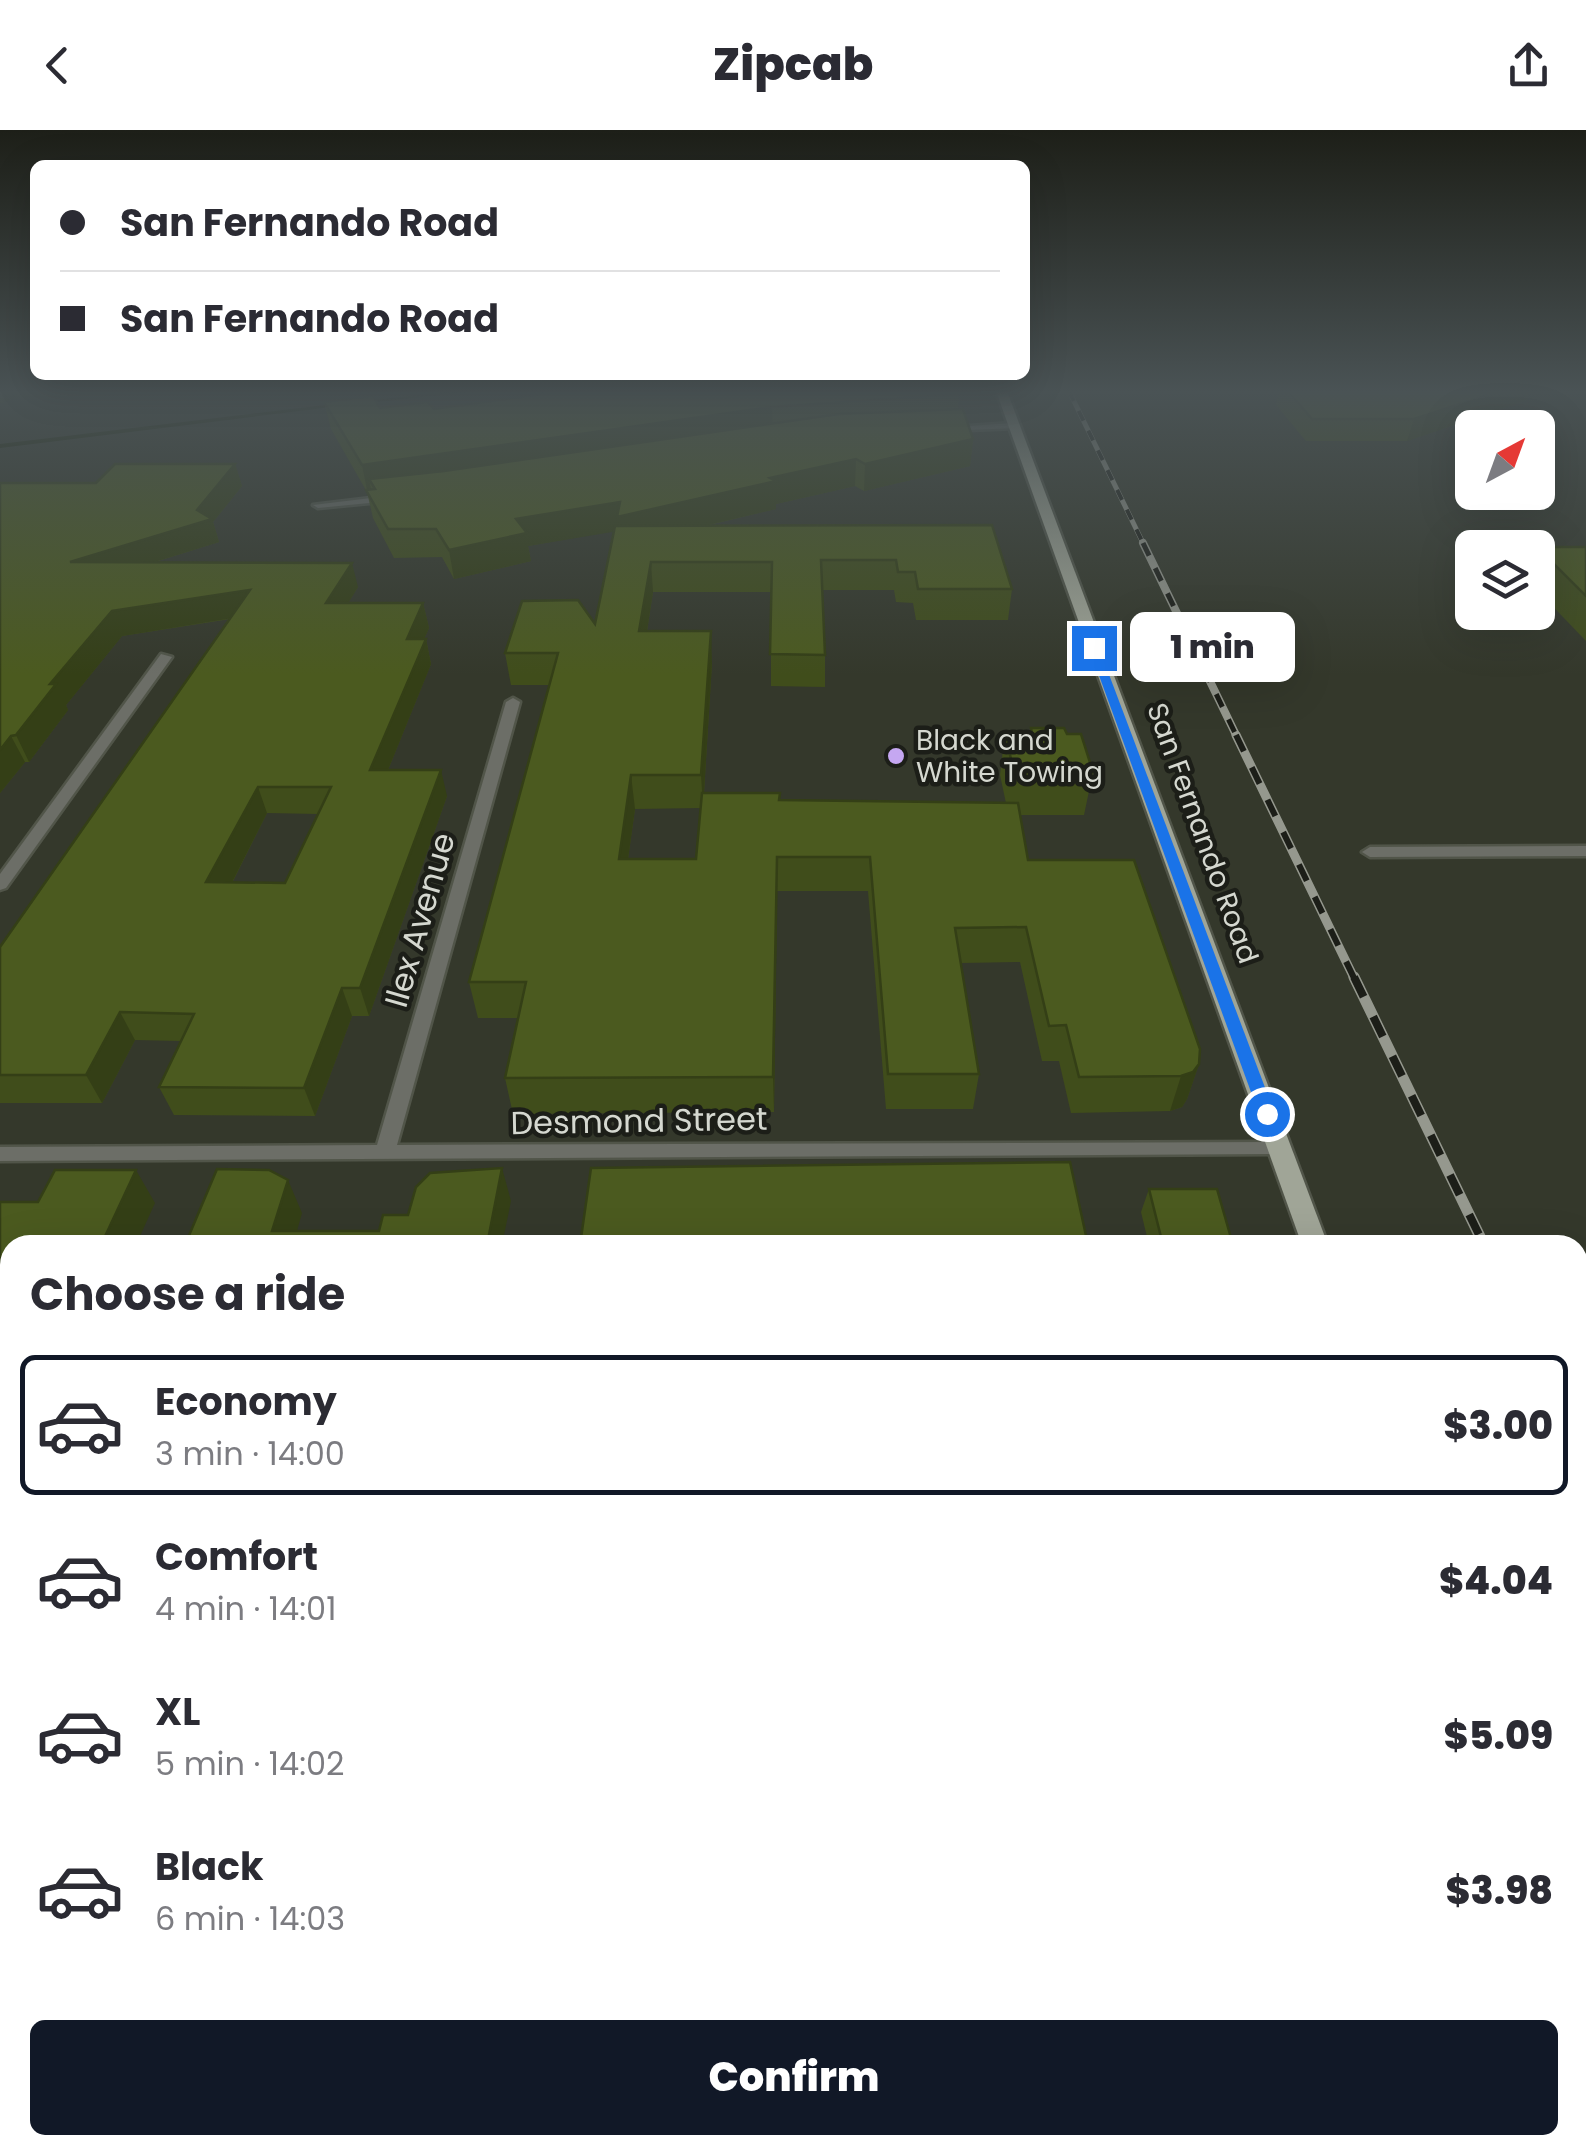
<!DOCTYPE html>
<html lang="en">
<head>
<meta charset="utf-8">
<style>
  :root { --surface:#fff; --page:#f7f7f7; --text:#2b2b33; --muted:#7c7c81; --line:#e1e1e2; --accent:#111827 }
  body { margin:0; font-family:Poppins,sans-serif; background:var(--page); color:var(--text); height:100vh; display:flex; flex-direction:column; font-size:38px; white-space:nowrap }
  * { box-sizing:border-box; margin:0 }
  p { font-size:32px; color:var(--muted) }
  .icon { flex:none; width:55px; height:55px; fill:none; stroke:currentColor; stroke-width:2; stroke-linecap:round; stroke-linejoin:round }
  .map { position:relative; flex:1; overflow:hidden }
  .side { position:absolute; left:0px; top:1105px; width:1588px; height:920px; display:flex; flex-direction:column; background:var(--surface); border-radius:30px 30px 0 0; box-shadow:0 10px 40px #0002 }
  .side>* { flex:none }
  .banner { position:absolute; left:30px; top:30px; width:1000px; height:220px; border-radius:15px; box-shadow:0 10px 40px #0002; display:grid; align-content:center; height:220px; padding:0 30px; background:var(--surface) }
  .needle { width:65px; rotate:41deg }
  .buttons { position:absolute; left:1455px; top:280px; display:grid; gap:20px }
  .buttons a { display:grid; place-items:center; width:100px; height:100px; border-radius:15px; background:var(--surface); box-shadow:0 10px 40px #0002; font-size:50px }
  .end { position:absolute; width:45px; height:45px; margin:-22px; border:12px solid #1a73e8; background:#fff; box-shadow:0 0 0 5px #fff }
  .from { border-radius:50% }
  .bubble { position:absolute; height:70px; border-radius:15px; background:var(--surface); box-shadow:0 10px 40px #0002; font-size:32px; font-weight:800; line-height:70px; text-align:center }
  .banner b { display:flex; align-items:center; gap:35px; height:95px; font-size:38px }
  .banner b+b { border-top:2px solid var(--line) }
  .banner i { width:25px; height:25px; background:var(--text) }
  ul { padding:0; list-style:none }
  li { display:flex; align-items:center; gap:30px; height:140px; margin:0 20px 15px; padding:0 10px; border:5px solid transparent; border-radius:15px }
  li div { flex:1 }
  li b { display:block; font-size:38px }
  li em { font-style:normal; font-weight:800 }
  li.active { border-color:var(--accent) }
  li>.icon { width:90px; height:90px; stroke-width:1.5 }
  h2 { padding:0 30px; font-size:45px; line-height:120px }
  .button { display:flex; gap:20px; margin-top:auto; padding:20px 30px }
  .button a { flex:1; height:115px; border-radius:15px; background:var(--accent); color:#fff; font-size:40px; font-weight:800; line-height:115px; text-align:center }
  header { display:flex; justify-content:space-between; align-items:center; height:130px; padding:0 30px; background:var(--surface); font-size:45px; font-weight:800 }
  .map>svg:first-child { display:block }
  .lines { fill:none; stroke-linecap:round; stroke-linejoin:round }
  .stream { fill:#182002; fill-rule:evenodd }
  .street-casing { stroke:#515549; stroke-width:5 }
  .primary-casing { stroke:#515549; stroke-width:5 }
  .street { fill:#6c6e67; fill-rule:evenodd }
  .primary { fill:#a0a597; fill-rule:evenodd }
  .rail-far4-casing { stroke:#95988e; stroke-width:5 }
  .rail-far3-casing { stroke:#95988e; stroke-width:8 }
  .rail-far2-casing { stroke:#95988e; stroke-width:9 }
  .rail-far1-casing { stroke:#95988e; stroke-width:11 }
  .rail-casing { stroke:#95988e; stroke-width:12 }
  .rail-far4 { stroke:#1c1e18; stroke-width:4; stroke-dasharray:11; stroke-linecap:butt }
  .rail-far3 { stroke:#1c1e18; stroke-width:5; stroke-dasharray:14; stroke-linecap:butt }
  .rail-far2 { stroke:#1c1e18; stroke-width:6; stroke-dasharray:18; stroke-linecap:butt }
  .rail-far1 { stroke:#1c1e18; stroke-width:8; stroke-dasharray:22; stroke-linecap:butt }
  .rail { stroke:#1c1e18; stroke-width:9; stroke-dasharray:28; stroke-linecap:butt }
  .wall { fill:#404d1b; fill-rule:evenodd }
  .shaded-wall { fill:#343f16 }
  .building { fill:#4b5a1f; stroke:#343f16; stroke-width:2.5; fill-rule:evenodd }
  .route { fill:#1a73e8 }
  .poi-dot { fill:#c5a7f1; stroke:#1c1e18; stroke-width:4 }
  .labels { text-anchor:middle; stroke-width:9; stroke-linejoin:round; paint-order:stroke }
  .far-poi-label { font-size:28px; fill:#d5d8d0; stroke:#1c1e18; text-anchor:start }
  .far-street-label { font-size:28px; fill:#d5d8d0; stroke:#1c1e18 }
  .street-label { font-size:32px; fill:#d5d8d0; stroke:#1c1e18 }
</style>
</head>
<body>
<header><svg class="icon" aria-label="back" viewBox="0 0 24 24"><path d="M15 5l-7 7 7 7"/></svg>Zipcab<svg class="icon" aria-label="share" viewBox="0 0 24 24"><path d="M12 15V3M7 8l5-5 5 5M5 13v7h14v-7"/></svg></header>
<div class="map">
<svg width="1586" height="2025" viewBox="0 0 1586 2025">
  <rect width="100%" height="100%" fill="#34382b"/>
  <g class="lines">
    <g class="stream">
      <path d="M453 261H475L360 274 357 272Z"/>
      <path d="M342 273 340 276 0 318V314Z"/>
    </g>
    <g class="street-casing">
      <g id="street">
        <path d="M1013 293 1016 298 945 301 940 298Z"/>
        <path d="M396 365 400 370 318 378 313 375Z"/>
        <path d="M161 524 172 527 6 758 0 760V744Z"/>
        <path d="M513 568 520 572 397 1015 1280 1012 1290 1019 1287 1024 0 1031V1017L377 1015 506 572Z"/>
        <path d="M1586 716V726L1370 727 1362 722 1370 717Z"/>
      </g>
    </g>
    <g class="primary-casing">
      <g id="primary">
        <path d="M996 261H1007L1328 1115H1302Z"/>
        <path d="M1578 1816 1586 1819V1877L1578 1874Z"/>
      </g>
    </g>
    <use href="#street" class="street"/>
    <use href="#primary" class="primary"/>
    <g class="rail-far4-casing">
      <path id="rail-far4" d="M1069 261 1144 415"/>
    </g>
    <g class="rail-far3-casing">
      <path id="rail-far3" d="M1143 413 1237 607"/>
    </g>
    <g class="rail-far2-casing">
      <path id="rail-far2" d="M1236 605 1355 850"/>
    </g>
    <g class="rail-far1-casing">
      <path id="rail-far1" d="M1354 847 1484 1115"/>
    </g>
    <g class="rail-casing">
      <path id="rail" d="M1578 1308 1586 1325"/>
    </g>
    <use href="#rail-far4" class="rail-far4"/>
    <use href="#rail-far3" class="rail-far3"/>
    <use href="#rail-far2" class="rail-far2"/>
    <use href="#rail-far1" class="rail-far1"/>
    <use href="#rail" class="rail"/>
  </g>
  <g class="wall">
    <path d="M0 261H109L103 266 17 267 0 273Z"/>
    <path d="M1279 261H1531L1527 270 1407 311H1306L1276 275Z"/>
    <path d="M959 264 958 279 973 309 970 336 864 361 855 356 776 374V379L705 396 992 395 1012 459 1008 490H916L913 473 896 472 894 460H822L825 525V557L771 556V462H653L647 501 712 533 704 663 780 670 1006 673 1000 645 1005 603H1030L1031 598 1067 604 1093 642 1084 685H1020L1028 730 1199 934 1187 969 1182 977 1170 981 1071 983 1059 931H1042L1020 832 961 833 979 944 973 979H886L868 761H777L774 982 513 984 505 948 518 888H478L469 852 549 555H511L505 523 595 494 614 401 528 416 531 431 454 449 442 427 394 428 373 388 367 362 331 299 324 272 380 278 434 279ZM701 678 696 729H628L635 679Z"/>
    <path d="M235 334 242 356 213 392 219 412 155 432 358 457 348 473H423L429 498 424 509H426L431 534 388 640 447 666 369 886H352L315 986 174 985 159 957 181 911 135 910 102 973H0V817L230 489 122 506 66 575 68 580 29 632H25L0 663V353H96ZM267 683 318 684 285 753H232Z"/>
    <path d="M1586 417V511L1538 461V418Z"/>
    <path d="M1149 1059 1233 1115H1149L1141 1082Z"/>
    <path d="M0 1072 155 1073 10 1115V1264H0Z"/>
  </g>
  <g class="shaded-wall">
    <path d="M0 261H15L17 267 3 273Z"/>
    <path d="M1500 261H1531L1527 270 1407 311 1414 289Z"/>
    <path d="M772 277 773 304 375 359 369 349 372 364 368 365 362 335Z"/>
    <path d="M973 309 970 336 864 361 865 334Z"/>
    <path d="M856 329 855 356 776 374V379L619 416 618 401 528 416 531 431 454 449 449 420 516 389 770 348Z"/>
    <path d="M235 334 242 356 213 392 219 412 80 455 70 432 197 380Z"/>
    <path d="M651 432 653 462 642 533 639 501Z"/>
    <path d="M352 433 358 457 333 498 326 473Z"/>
    <path d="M250 460 258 484 122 506 66 575 68 580 29 632 16 605 50 554 112 481Z"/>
    <path d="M423 473 429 498 413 534 407 509Z"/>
    <path d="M711 501 712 533 703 678 701 645Z"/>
    <path d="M426 509 431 534 377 667 370 640Z"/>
    <path d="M11 606 25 632 0 663V620Z"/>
    <path d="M441 640 447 666 369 886 360 858Z"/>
    <path d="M631 645 635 679 623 764 619 729Z"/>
    <path d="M258 657 267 683 218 780 206 752Z"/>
    <path d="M777 727V761L774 982 773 947Z"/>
    <path d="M342 858 352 886 315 986 304 958Z"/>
    <path d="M120 882 135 910 102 973 86 945Z"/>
    <path d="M1199 934 1187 969 1182 977 1170 981 1181 946Z"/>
    <path d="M502 1038 511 1071 502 1115H487Z"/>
    <path d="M136 1040 155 1073 136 1115H101Z"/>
    <path d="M288 1050 302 1083 293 1115 272 1101Z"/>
  </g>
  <g class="building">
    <path d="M565 261H958L959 264 772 277 362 335 324 272 373 266 380 278 428 272 434 279Z"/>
    <path d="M1288 261H1500L1414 289H1312Z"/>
    <path d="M963 279 973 309 865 334 856 329 770 348 776 351 617 387 620 372 516 389 527 403 449 420 436 399H388L366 360 375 359 369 349 444 341 839 284Z"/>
    <path d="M115 334H235L197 380 212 389 70 432 352 433 326 473H423L407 509H426L370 640H441L360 858H342L304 958 159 957 194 884 120 882 86 945H0V817L250 460 112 481 50 554H56L16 605 11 606 0 620V353H96ZM258 657H331L285 753 206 752Z"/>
    <path d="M992 395 1012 459H918L915 442H898L896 430H821L825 525 770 524 772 432H651L639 501H711L701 645H631L619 729H696L702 663H780L779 670 1018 673 1028 730H1134L1200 919 1199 934 1193 942 1181 946 1079 947 1066 895 1049 896 1026 797 955 798 979 944H888L870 727H777L773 947 505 948 526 852H469L558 523H505L522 471 578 470 595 494 615 396Z"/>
    <path d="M1536 417H1586V466L1538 418Z"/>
    <path d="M1031 598H1064L1067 604H1081L1093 642H1014L1005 603H1032Z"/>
    <path d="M1070 1032 1088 1115H580L591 1038Z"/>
    <path d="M502 1038 487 1115H185L217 1039 269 1040 288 1050 272 1101H379L383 1085H408L416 1057 430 1043Z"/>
    <path d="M55 1040H136L101 1115H10V1233H0V1072H38Z"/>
    <path d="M1149 1059H1217L1233 1115H1163Z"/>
    <path d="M1570 2022 1571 2025 1294 2024Z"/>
  </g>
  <linearGradient id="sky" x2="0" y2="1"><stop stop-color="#1d1f18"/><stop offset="0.48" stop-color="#4a5355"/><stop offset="1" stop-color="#4a5355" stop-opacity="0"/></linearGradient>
  <rect width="1586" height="545" fill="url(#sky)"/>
  <path class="route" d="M1094 515 1099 518 1275 984 1272 988H1261L1259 984 1089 518Z"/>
  <circle class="poi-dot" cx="896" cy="626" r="10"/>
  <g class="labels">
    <g class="far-poi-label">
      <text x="916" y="620">Black and<tspan x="916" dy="32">White Towing</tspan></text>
    </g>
    <g class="far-street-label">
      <text transform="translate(1203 703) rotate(70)" y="10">San Fernando Road</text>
    </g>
    <g class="street-label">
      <text transform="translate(420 790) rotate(-74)" y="11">Ilex Avenue</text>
      <text transform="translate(639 991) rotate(-1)" y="11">Desmond Street</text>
    </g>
  </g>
</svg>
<div class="buttons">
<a><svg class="needle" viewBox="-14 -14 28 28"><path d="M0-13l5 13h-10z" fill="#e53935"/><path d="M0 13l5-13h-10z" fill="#7c7c81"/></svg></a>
<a><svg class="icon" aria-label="layers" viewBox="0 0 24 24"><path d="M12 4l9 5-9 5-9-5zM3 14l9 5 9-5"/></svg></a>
</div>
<i class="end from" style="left:1267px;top:984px"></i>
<i class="end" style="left:1094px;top:518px"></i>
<div class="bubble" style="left:1130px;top:482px;width:165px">1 min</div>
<div class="banner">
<b><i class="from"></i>San Fernando Road</b>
<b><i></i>San Fernando Road</b>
</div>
<section class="side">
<h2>Choose a ride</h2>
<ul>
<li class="active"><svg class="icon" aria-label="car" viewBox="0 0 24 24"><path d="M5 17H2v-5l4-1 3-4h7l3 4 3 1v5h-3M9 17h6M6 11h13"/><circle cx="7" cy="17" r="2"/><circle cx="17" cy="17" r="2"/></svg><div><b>Economy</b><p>3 min · 14:00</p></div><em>$3.00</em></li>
<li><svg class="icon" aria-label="car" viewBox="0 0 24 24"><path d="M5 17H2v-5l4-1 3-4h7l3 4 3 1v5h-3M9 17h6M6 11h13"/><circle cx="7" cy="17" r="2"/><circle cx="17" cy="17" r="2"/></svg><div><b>Comfort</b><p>4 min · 14:01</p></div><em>$4.04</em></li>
<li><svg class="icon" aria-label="car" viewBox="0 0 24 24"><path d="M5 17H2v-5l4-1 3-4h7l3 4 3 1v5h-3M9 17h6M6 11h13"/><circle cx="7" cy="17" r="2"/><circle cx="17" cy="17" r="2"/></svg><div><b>XL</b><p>5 min · 14:02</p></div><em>$5.09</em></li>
<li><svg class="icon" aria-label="car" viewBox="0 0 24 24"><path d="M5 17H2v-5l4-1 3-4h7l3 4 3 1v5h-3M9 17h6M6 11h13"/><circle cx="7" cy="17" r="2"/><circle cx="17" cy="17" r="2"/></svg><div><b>Black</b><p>6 min · 14:03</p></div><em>$3.98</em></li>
</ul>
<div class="button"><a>Confirm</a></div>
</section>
</div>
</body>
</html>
